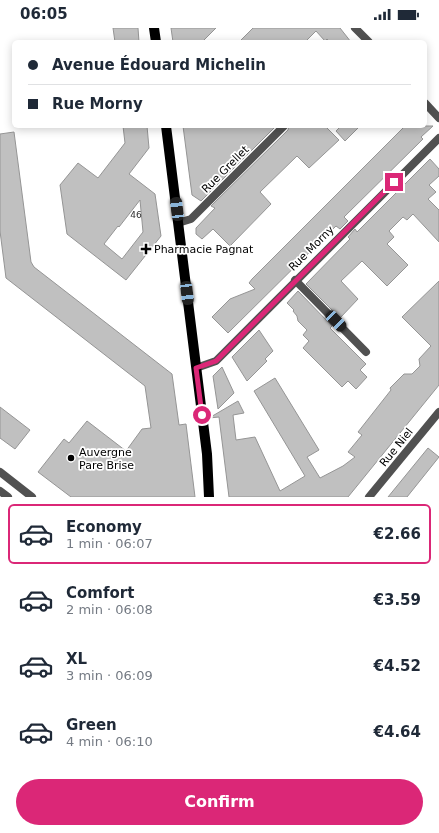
<!DOCTYPE html>
<html lang="en">
<head>
<meta charset="utf-8">
<style>
  :root { --surface:#fff; --page:#f6f6f7; --text:#1f2937; --muted:#747a83; --line:#e0e1e3; --accent:#db2777 }
  body { margin:0; font-family:"DejaVu Sans",sans-serif; background:var(--page); color:var(--text); height:100vh; display:flex; flex-direction:column; font-size:15px; white-space:nowrap }
  * { box-sizing:border-box; margin:0 }
  p { font-size:13px; color:var(--muted) }
  .icon { flex:none; width:22px; height:22px; fill:none; stroke:currentColor; stroke-width:2; stroke-linecap:round; stroke-linejoin:round }
  .map { position:relative; height:469px; overflow:hidden }
  .details { display:flex; flex-direction:column; background:var(--surface); flex:1 }
  .details>* { flex:none }
  .hud { position:absolute; left:12px; top:12px; width:415px; height:88px; border-radius:6px; box-shadow:0 2px 10px #0003; display:grid; align-content:center; height:88px; padding:0 16px; background:var(--surface) }
  .end { position:absolute; width:18px; height:18px; margin:-9px; border:5px solid #db2777; background:#fff; box-shadow:0 0 0 2px #fff }
  .from { border-radius:50% }
  .car { position:absolute; width:12px; height:24px; margin:-12px -6px; border-radius:5px; box-shadow:0 0 3px 1px #0007; background:linear-gradient(#222 24%,#8ab4d8 0 40%,#222 0 76%,#8ab4d8 0 86%,#222 0) }
  .hud b { display:flex; align-items:center; gap:14px; height:38px; font-size:15px }
  .hud b+b { border-top:1px solid var(--line) }
  .hud i { width:10px; height:10px; background:var(--text) }
  ul { padding:7px 0 0; list-style:none }
  li { display:flex; align-items:center; gap:12px; height:60px; margin:0 8px 6px; padding:0 8px; border:2px solid transparent; border-radius:6px }
  li div { flex:1 }
  li b { display:block; font-size:15px }
  li em { font-style:normal; font-weight:700 }
  li.selected { border-color:var(--accent) }
  li>.icon { width:36px; height:36px; stroke-width:1.5 }
  .button { display:flex; gap:8px; margin-top:auto; padding:8px 16px }
  .button a { flex:1; height:46px; border-radius:24px; background:var(--accent); color:#fff; font-size:16px; font-weight:700; line-height:46px; text-align:center }
  .status { display:flex; justify-content:space-between; align-items:center; height:28px; padding:0 20px; background:var(--surface); direction:ltr }
  .status svg { height:11px; fill:currentColor }
  .map>svg:first-child { display:block }
  .building { fill:#c0c0c0; stroke:#959595; fill-rule:evenodd }
  .lines { fill:none; stroke-linecap:round; stroke-linejoin:round }
  .minor { stroke:#515151; stroke-width:8 }
  .tertiary { stroke:#515151; stroke-width:8 }
  .primary { stroke:#000; stroke-width:10 }
  .route { stroke:#db2777; stroke-width:5 }
  .poi-dot { fill:#000; stroke:#fff; stroke-width:1.5 }
  .labels { text-anchor:middle; stroke-width:3.5; stroke-linejoin:round; paint-order:stroke }
  .number-label { font-size:9px; fill:#303030 }
  .street-label { font-size:11px; fill:#000; stroke:#fff }
  .poi-label { font-size:11px; fill:#000; stroke:#fff; text-anchor:start }
</style>
</head>
<body>
<div class="status"><b>06:05</b><svg viewBox="0 0 49 12"><path d="M0 12V9h3v3zM5 12V6h3v6zM10 12V3h3v9zM15 12V0h3v12zM26 1h20v11H26zM47 4h2v5h-2z"/></svg></div>
<div class="map">
<svg width="439" height="469" viewBox="0 0 439 469">
  <rect width="100%" height="100%" fill="#fff"/>
  <g class="building">
    <path d="M113 0H138L139 14H115Z"/>
    <path d="M171 0H216L202 14H173Z"/>
    <path d="M253 0H340L351 14H330L327 11 325 13 316 3 305 14H239Z"/>
    <path d="M123 98H147L149 120 129 146 155 166 161 208 126 252 67 206 60 157 78 135 98 150 125 115ZM140 172 143 204 122 231 104 216 118 198 119 199Z"/>
    <path d="M183 98H276L201 173 192 167Z"/>
    <path d="M289 98H325L339 112 309 140 297 128 260 164 271 176 230 218 213 201 202 211 196 206V200L215 180 211 178 288 102Z"/>
    <path d="M341 98H360L345 113 336 103Z"/>
    <path d="M405 98H433L421 109 423 111 344 189 348 193 340 201 336 198 228 305 212 289 230 271 255 261 249 255 252 251Z"/>
    <path d="M14 104 31 234 34 239 172 346 179 397 186 396 195 469H71L38 444 64 411 69 415 87 393 126 423 142 401 151 400 145 358 6 250 0 203V106Z"/>
    <path d="M430 131 439 141V148L429 157 436 164 428 171 439 182V214L413 186 407 192 403 189 389 203 394 209 387 216 408 237 387 258 362 233 341 253 358 271 340 290 306 256 350 211 348 209 355 201 357 204Z"/>
    <path d="M439 253V357L348 469H229L219 389 209 390 238 373 244 385 233 387 236 412 255 409 280 463 305 448 254 363 275 350 319 422 307 429 320 450 343 438 355 429 348 424 362 407 358 404 391 362 390 360 404 346H412L420 338 419 331 431 318 402 289Z"/>
    <path d="M298 263 332 298 330 300 366 336 360 342 367 349 356 361 348 353 342 359 303 320 309 313 303 307 307 302 298 293 297 288 293 283 294 282 287 275Z"/>
    <path d="M259 302 273 323 265 331 267 333 247 353 232 329Z"/>
    <path d="M222 339 234 365 218 381 213 348Z"/>
    <path d="M0 379 30 402 15 421 0 410Z"/>
    <path d="M428 420 439 429 407 469H388Z"/>
  </g>
  <g class="lines">
    <g class="minor">
      <path d="M355 0 369 14"/>
      <path d="M425 75 439 90"/>
      <path d="M178 195 191 191 284 98"/>
      <path d="M295 252 366 324"/>
      <path d="M196 340 216 333 439 110"/>
      <path d="M0 463 8 469"/>
      <path d="M369 469 439 384"/>
    </g>
    <path class="tertiary" d="M0 444 32 469"/>
    <g class="primary">
      <path d="M154 0 156 14"/>
      <path d="M166 98 207 426 209 469"/>
    </g>
  </g>
  <g class="lines">
    <path class="route" d="M202 387 196 340 216 333 394 154"/>
  </g>
  <g class="poi-dot">
    <path d="M144 215h4v4h4v4h-4v4h-4v-4h-4v-4h4z"/>
    <circle cx="71" cy="430" r="4"/>
  </g>
  <g class="labels">
    <g class="number-label">
      <text x="136" y="190">46</text>
    </g>
    <g class="street-label">
      <text transform="translate(225 141) rotate(-45)" y="4">Rue Grellet</text>
      <text transform="translate(311 220) rotate(-45)" y="4">Rue Morny</text>
      <text transform="translate(396 419) rotate(-51)" y="4">Rue Niel</text>
    </g>
    <g class="poi-label">
      <text x="154" y="225">Pharmacie Pagnat</text>
      <text x="79" y="428">Auvergne<tspan x="79" dy="13">Pare Brise</tspan></text>
    </g>
  </g>
</svg>
<i class="end from" style="left:202px;top:387px"></i>
<i class="end" style="left:394px;top:154px"></i>
<i class="car" style="left:177px;top:181px;rotate:353deg"></i>
<i class="car" style="left:187px;top:265px;rotate:173deg"></i>
<i class="car" style="left:336px;top:293px;rotate:136deg"></i>
<div class="hud">
<b><i class="from"></i>Avenue Édouard Michelin</b>
<b><i></i>Rue Morny</b>
</div>
</div>
<section class="details">
<ul>
<li class="selected"><svg class="icon" aria-label="car" viewBox="0 0 24 24"><path d="M5 17H2v-5l4-1 3-4h7l3 4 3 1v5h-3M9 17h6M6 11h13"/><circle cx="7" cy="17" r="2"/><circle cx="17" cy="17" r="2"/></svg><div><b>Economy</b><p>1 min · 06:07</p></div><em>€2.66</em></li>
<li><svg class="icon" aria-label="car" viewBox="0 0 24 24"><path d="M5 17H2v-5l4-1 3-4h7l3 4 3 1v5h-3M9 17h6M6 11h13"/><circle cx="7" cy="17" r="2"/><circle cx="17" cy="17" r="2"/></svg><div><b>Comfort</b><p>2 min · 06:08</p></div><em>€3.59</em></li>
<li><svg class="icon" aria-label="car" viewBox="0 0 24 24"><path d="M5 17H2v-5l4-1 3-4h7l3 4 3 1v5h-3M9 17h6M6 11h13"/><circle cx="7" cy="17" r="2"/><circle cx="17" cy="17" r="2"/></svg><div><b>XL</b><p>3 min · 06:09</p></div><em>€4.52</em></li>
<li><svg class="icon" aria-label="car" viewBox="0 0 24 24"><path d="M5 17H2v-5l4-1 3-4h7l3 4 3 1v5h-3M9 17h6M6 11h13"/><circle cx="7" cy="17" r="2"/><circle cx="17" cy="17" r="2"/></svg><div><b>Green</b><p>4 min · 06:10</p></div><em>€4.64</em></li>
</ul>
<div class="button"><a>Confirm</a></div>
</section>
</body>
</html>
